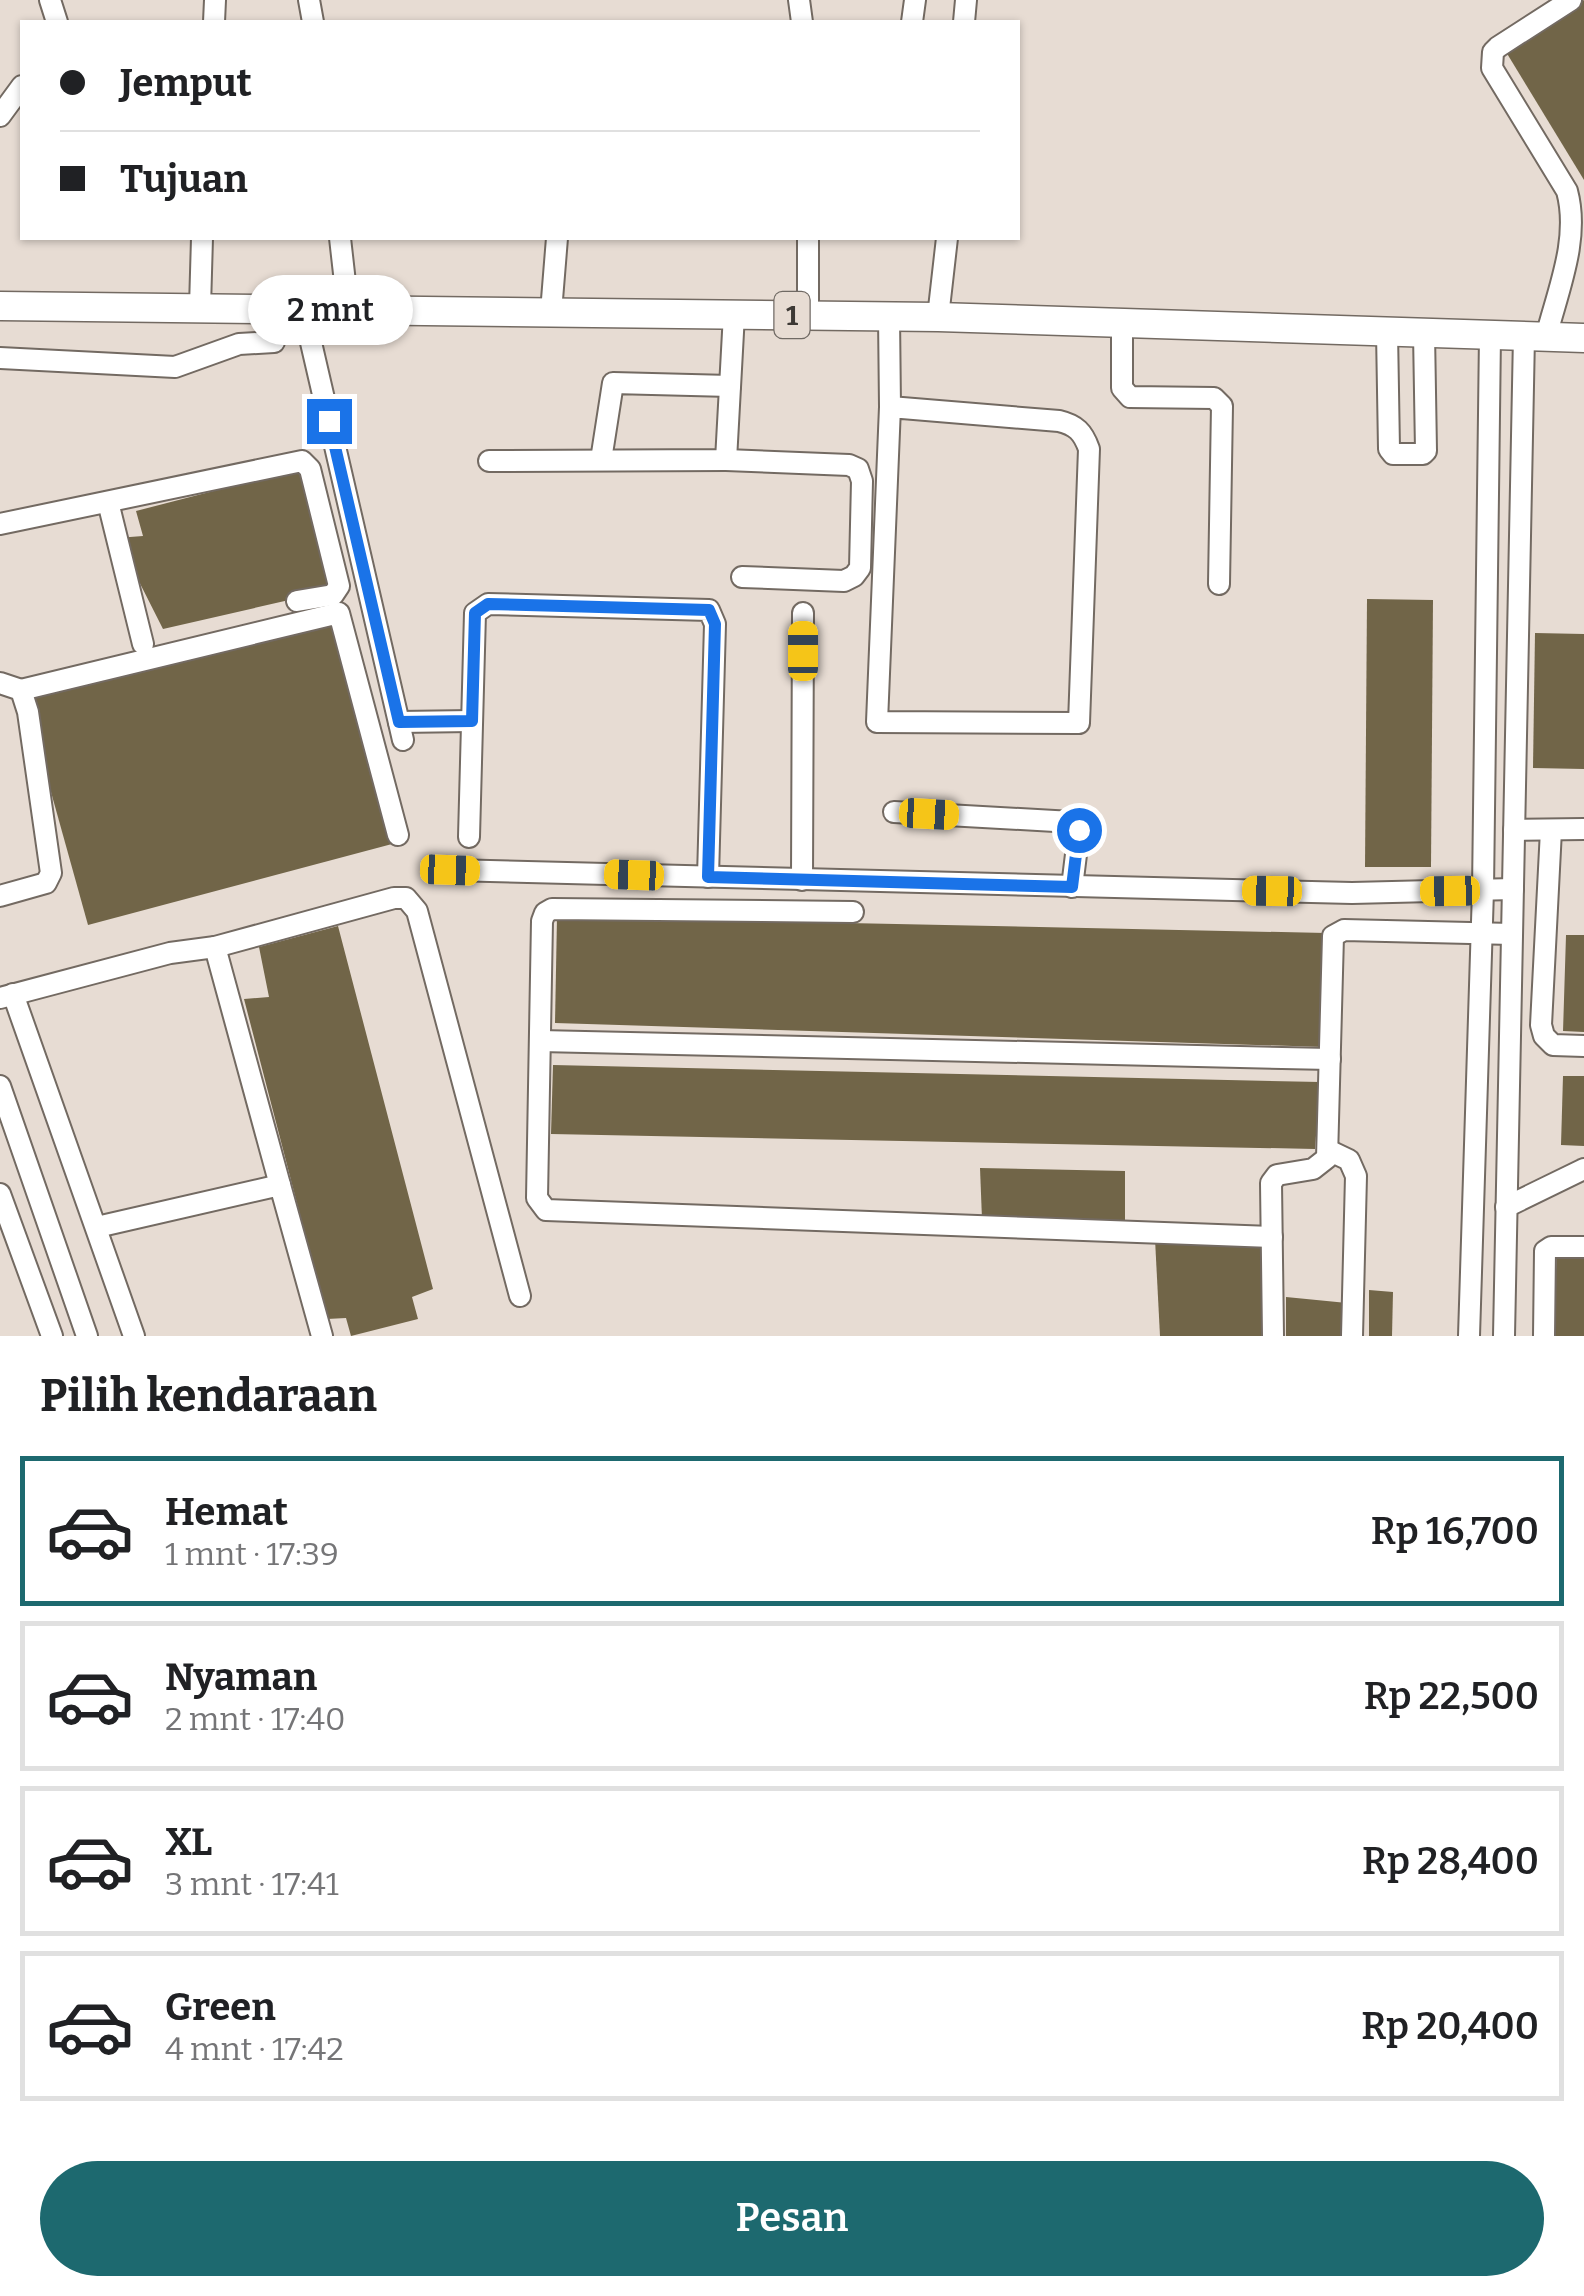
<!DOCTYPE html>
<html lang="id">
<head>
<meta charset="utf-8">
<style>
  :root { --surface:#fff; --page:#f2f2f2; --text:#202124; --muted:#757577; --line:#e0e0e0; --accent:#1d696f }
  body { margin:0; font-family:Bitter,serif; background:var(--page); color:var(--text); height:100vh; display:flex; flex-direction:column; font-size:38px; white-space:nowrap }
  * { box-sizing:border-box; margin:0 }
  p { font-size:32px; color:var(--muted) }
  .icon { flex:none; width:55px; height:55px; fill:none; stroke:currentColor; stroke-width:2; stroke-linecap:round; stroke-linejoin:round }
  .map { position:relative; height:1336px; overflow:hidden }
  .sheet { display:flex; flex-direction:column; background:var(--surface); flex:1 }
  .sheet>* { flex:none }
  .hud { position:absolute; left:20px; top:20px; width:1000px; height:220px; border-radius:0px; box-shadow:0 2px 8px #0004; display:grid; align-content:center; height:220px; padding:0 40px; background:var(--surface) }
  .end { position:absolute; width:45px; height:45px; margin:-22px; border:12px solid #1a73e8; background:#fff; box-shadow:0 0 0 5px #fff }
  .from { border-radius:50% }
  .bubble { position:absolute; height:70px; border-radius:35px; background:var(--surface); box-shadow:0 2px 8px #0004; font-size:32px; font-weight:600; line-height:70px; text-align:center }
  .car { position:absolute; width:30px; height:60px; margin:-30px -15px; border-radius:12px; box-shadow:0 0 8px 2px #0007; background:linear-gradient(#f5c518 24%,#345 0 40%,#f5c518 0 76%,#345 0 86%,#f5c518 0) }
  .hud b { display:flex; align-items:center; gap:35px; height:95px; font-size:38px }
  .hud b+b { border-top:2px solid var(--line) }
  .hud i { width:25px; height:25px; background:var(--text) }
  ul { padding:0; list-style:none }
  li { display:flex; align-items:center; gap:30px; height:150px; margin:0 20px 15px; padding:0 20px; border:5px solid var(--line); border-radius:0px }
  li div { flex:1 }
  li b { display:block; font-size:38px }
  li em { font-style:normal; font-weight:600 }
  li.on { border-color:var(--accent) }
  li>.icon { width:90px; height:90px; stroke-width:1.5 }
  h2 { padding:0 40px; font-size:45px; line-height:120px }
  .action { display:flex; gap:20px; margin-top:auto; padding:20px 40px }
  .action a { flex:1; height:115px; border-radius:60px; background:var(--accent); color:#fff; font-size:40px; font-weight:600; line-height:115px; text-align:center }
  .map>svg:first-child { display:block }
  .building { fill:#716548 }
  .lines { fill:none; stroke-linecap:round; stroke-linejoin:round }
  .minor-casing { stroke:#736a62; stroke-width:24 }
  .highway-casing { stroke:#736a62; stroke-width:31 }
  .minor { stroke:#fff; stroke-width:20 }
  .highway { stroke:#fff; stroke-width:28 }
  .route { stroke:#1a73e8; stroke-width:12 }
  .labels { text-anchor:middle; stroke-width:10; stroke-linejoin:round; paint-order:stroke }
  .shield { fill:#e7dcd3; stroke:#706a64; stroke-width:2.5 }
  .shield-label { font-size:28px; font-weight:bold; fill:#3d3935 }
</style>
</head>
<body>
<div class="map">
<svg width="1584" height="1336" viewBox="0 0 1584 1336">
  <rect width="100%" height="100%" fill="#e7dcd3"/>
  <g class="building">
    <path d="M1584 0V180L1503 47Z"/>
    <path d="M303 468 333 590 163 629 117 538 143 536 136 511Z"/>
    <path d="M1367 599 1433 600 1431 867H1365Z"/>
    <path d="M339 614 392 844 88 925 24 695Z"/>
    <path d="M1535 633 1584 634V769L1533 768Z"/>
    <path d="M557 917 1326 933 1323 1047 555 1023Z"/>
    <path d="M338 926 433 1289 412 1297 418 1319 351 1336 346 1318 327 1319 244 999 269 997 259 947Z"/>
    <path d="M1566 935H1584V1032L1563 1031Z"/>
    <path d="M553 1065 1320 1082 1315 1149 551 1134Z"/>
    <path d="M1563 1076H1584V1146L1561 1145Z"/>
    <path d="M980 1168 1125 1171V1222L982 1219Z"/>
    <path d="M1155 1239 1265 1243 1267 1336H1160Z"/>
    <path d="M1557 1249 1584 1250V1336H1553Z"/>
    <path d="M1369 1290 1393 1292 1392 1336H1369Z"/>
    <path d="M1286 1297 1347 1303 1346 1336H1286Z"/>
  </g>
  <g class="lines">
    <g class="minor-casing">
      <g id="minor">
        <path d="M50 0 57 22"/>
        <path d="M309 0 313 22"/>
        <path d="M799 0 802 22"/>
        <path d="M214 22 215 0"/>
        <path d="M912 22 915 0"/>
        <path d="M964 22 966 0"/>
        <path d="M0 116 22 86"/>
        <path d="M340 238 348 309"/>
        <path d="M200 307 202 238"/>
        <path d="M303 308 403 740"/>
        <path d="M551 312 557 238"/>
        <path d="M808 315V238"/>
        <path d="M889 316 890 407 877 722 1079 723 1089 449C1083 432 1076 425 1059 421L890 407"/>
        <path d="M938 317 947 238"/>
        <path d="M1122 323V388L1130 397 1214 398 1222 406 1219 584"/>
        <path d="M1387 332 1389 449 1393 454H1423L1426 451 1424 333"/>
        <path d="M1546 337C1558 290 1580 239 1567 191L1492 68 1493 52 1498 47 1571 0"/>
        <path d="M0 358 175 367 239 344 274 342"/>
        <path d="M601 460 613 383 730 386"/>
        <path d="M726 460 849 465 858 469 862 481 860 568 854 576 844 581 742 577"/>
        <path d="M489 461 726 460 734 314"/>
        <path d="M108 502 143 644"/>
        <path d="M0 524 302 461 310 469 339 586 333 595 297 601"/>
        <path d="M0 683 21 690 28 712 51 873 46 883 0 896"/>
        <path d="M21 690 339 613 398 835"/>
        <path d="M399 722 472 721"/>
        <path d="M894 812 1072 822 1079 830 1072 887"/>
        <path d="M1514 830 1584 829"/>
        <path d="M1551 830 1541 1025 1544 1036 1553 1045 1584 1046"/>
        <path d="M469 837 475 613 488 604 709 610 715 624 708 877"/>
        <path d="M450 870 1352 893 1513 889"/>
        <path d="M802 880 803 613"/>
        <path d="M853 912 552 909 545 913 542 921 537 1198 546 1210 1272 1237"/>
        <path d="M215 947 280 1185"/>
        <path d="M13 994 134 1336"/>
        <path d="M0 998 170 953 215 947 394 898H406L417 911 520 1296"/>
        <path d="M540 1041 1330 1059"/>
        <path d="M0 1086 87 1336"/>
        <path d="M1328 1150 1349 1160 1356 1176 1352 1336"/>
        <path d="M0 1194 52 1336"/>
        <path d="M1506 1207 1584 1169"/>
        <path d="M97 1227 280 1185 322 1336"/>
        <path d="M1273 1336 1271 1183 1277 1175 1313 1169 1327 1158 1333 936 1344 930 1512 934"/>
        <path d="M1469 1336 1483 890 1490 335"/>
        <path d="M1504 1336 1524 336"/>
        <path d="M1544 1336 1545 1251 1551 1247H1584"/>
      </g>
    </g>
    <g class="highway-casing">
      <path id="highway" d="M0 306 938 317 1584 338"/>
    </g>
    <use href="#minor" class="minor"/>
    <use href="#highway" class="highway"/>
  </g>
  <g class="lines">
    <path class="route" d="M329 421 399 722 472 721 475 613 488 604 709 610 715 624 708 877 1072 887 1079 830"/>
  </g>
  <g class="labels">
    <rect class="shield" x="774.5" y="292" width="35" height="46" rx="8"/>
    <g class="shield-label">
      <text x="792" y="325">1</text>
    </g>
  </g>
</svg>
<i class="end from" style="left:1079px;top:830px"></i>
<i class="end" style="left:329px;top:421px"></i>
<div class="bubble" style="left:248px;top:275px;width:165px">2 mnt</div>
<i class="car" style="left:803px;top:651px;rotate:0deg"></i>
<i class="car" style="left:929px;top:814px;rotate:93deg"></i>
<i class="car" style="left:450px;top:870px;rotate:92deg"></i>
<i class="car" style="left:634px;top:875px;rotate:272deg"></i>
<i class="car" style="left:1272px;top:891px;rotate:271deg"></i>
<i class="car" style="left:1450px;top:891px;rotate:269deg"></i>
<div class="hud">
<b><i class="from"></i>Jemput</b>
<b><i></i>Tujuan</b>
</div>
</div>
<section class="sheet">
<h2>Pilih kendaraan</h2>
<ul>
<li class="on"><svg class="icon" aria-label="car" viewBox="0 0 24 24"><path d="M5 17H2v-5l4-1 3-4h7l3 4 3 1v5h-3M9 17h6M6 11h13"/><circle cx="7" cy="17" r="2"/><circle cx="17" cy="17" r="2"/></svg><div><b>Hemat</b><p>1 mnt · 17:39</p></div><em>Rp 16,700</em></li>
<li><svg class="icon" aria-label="car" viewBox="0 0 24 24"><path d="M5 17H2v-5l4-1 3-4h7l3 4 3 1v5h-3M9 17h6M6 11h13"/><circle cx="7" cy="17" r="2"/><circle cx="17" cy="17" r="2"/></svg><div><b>Nyaman</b><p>2 mnt · 17:40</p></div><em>Rp 22,500</em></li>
<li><svg class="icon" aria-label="car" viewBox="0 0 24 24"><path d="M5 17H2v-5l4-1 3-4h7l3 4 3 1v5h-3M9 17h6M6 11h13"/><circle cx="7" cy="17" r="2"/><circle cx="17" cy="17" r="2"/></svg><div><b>XL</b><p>3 mnt · 17:41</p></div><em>Rp 28,400</em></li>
<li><svg class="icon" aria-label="car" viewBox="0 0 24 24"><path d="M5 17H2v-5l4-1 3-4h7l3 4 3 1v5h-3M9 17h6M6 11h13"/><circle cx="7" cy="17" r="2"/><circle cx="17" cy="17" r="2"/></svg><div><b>Green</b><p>4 mnt · 17:42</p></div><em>Rp 20,400</em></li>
</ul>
<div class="action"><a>Pesan</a></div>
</section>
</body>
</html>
